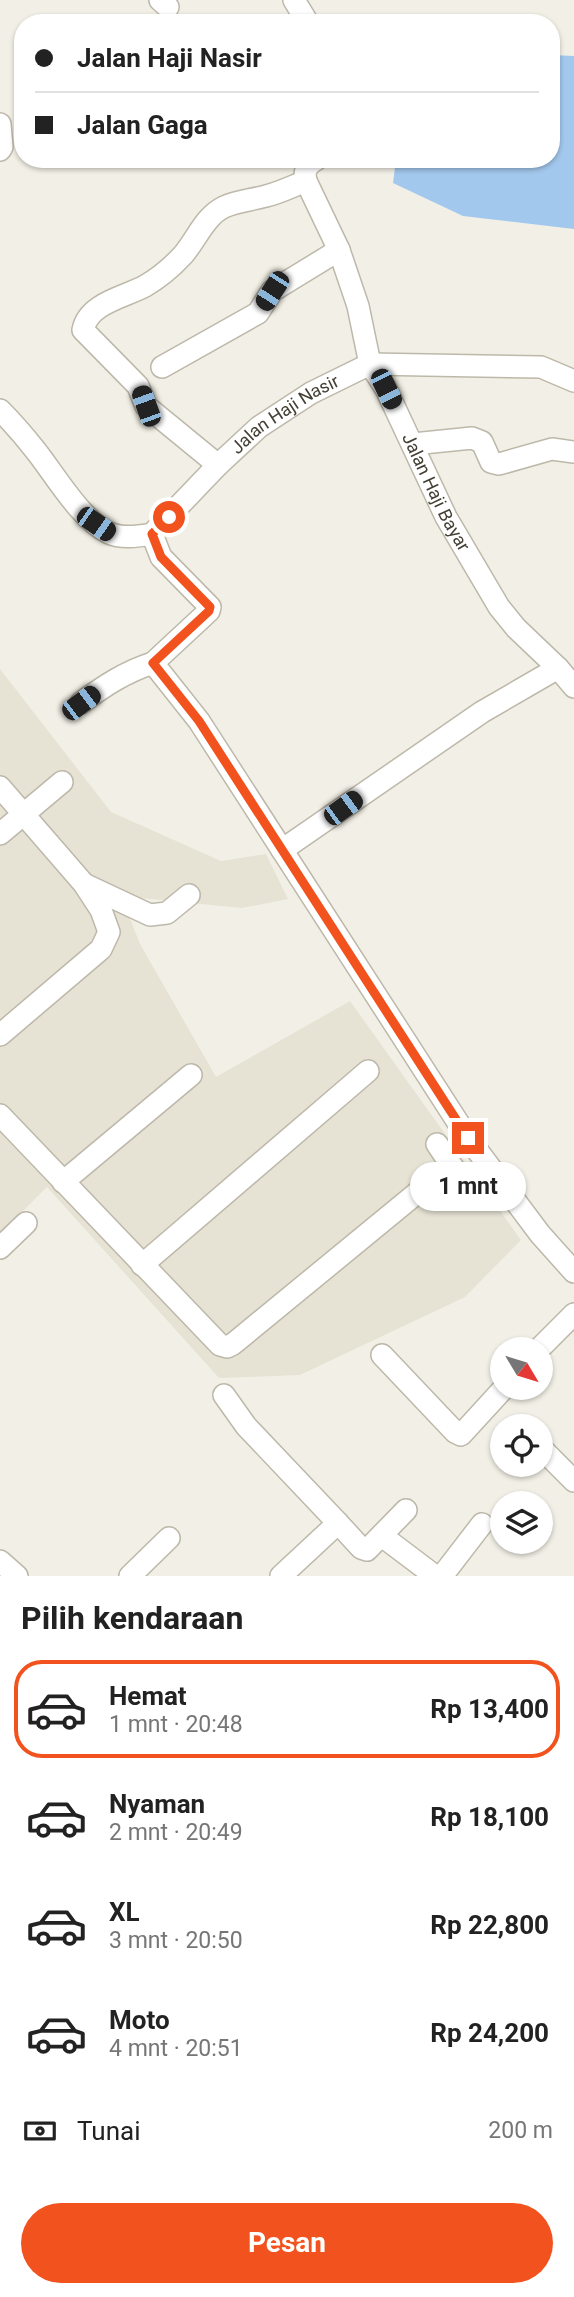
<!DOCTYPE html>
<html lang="id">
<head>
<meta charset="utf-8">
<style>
  :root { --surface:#fff; --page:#f6f6f6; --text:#222; --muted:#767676; --line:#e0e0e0; --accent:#f2521d }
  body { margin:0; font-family:Roboto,sans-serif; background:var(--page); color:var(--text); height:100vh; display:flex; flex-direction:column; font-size:26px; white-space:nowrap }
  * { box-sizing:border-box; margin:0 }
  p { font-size:23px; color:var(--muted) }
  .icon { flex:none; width:38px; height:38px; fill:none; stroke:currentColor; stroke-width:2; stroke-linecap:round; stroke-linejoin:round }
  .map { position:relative; height:1576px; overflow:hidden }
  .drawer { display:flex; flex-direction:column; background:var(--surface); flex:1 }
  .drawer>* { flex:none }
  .banner { position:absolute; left:14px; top:14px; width:546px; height:154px; border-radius:28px; box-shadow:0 2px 5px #0004; display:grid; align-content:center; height:154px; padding:0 21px; background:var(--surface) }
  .needle { width:46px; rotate:128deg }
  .fabs { position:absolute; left:490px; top:1337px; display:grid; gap:14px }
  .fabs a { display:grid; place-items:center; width:63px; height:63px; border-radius:50%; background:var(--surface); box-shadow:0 2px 5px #0004; font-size:35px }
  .end { position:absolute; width:32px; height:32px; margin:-16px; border:9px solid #f2521d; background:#fff; box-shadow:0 0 0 4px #fff }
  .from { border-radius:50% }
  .bubble { position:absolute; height:49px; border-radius:24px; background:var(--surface); box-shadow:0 2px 5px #0004; font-size:23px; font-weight:700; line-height:49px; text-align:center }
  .car { position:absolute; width:21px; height:42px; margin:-21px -10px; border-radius:9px; box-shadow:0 0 5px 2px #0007; background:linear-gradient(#222 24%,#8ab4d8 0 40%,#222 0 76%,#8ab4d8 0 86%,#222 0) }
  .banner b { display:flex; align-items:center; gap:24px; height:66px; font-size:26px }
  .banner b+b { border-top:2px solid var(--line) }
  .banner i { width:18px; height:18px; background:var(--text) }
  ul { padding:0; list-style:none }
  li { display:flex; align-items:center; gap:21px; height:98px; margin:0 14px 10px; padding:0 7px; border:4px solid transparent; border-radius:28px }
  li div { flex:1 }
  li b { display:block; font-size:26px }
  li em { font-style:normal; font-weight:700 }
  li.active { border-color:var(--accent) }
  li>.icon { width:63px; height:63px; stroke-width:1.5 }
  h2 { padding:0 21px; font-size:32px; line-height:84px }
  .pay { display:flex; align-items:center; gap:18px; height:77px; padding:0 21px; font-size:26px }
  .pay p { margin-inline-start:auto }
  .cta { display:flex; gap:14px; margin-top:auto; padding:14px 21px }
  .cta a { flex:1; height:80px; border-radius:42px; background:var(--accent); color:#fff; font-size:28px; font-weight:700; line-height:80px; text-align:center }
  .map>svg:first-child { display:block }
  .residential { fill:#e6e2d4 }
  .water { fill:#a3c8ed }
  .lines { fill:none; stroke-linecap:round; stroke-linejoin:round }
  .minor-casing { stroke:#bdb8a9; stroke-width:24 }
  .minor { stroke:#fff; stroke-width:21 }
  .route { stroke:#f2521d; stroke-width:9 }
  .labels { text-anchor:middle; stroke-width:5; stroke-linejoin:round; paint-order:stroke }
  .street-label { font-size:18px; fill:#454035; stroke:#fff }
</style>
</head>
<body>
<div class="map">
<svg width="574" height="1576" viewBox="0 0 574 1576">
  <rect width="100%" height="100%" fill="#f2f0e6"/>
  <path class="residential" d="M0 669 111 812 221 861 266 854 288 899 242 908 121 896 140 944 216 1077 350 1001 521 1240 465 1297 300 1375 219 1378 47 1187 0 1234Z"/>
  <path class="water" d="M551 55 574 56V229L463 216 393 183 396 159H551Z"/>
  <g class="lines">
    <g class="minor-casing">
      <g id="minor">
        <path d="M160 0 168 7"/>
        <path d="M294 0 308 23"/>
        <path d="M0 124 2 147 0 150"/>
        <path id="s1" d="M317 159C308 164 303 170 306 181L339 250 358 306 370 364 386 389 446 517 499 607 516 628 558 668 574 687"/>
        <path d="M162 367 258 313 272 291 339 250"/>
        <path d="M0 410C13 423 25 437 36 451 55 475 81 520 109 533 122 539 139 536 152 534"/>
        <path d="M413 444 472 438 482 442 491 462 499 464 552 449 574 452"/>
        <path d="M218 465 146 406 138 386 83 330C88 303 125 297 145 286 159 278 172 267 183 255 196 240 205 216 224 207 237 201 252 200 266 196 279 193 293 186 306 181"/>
        <path d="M152 534 161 557 210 607 209 611 153 663 199 721 468 1138 540 1234 574 1272"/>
        <path id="s2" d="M152 534 218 465 259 427 311 393 370 364 541 367 574 381"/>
        <path d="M81 703C104 686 125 672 153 663"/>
        <path d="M0 787 84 884 101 910 109 932 101 949 0 1035"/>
        <path d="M0 834 62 782"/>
        <path d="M282 850 482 712 558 668"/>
        <path d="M86 885 150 915 167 913 189 895"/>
        <path d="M0 1115 220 1345 227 1347 233 1344 451 1165 437 1144"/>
        <path d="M451 1165 466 1185"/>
        <path d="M63 1182 191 1075"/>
        <path d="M0 1248 26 1223"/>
        <path d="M142 1265 368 1071"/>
        <path d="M539 1349 574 1314"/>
        <path d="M382 1355 455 1432 461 1435 504 1388"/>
        <path d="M224 1395 246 1426 338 1523"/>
        <path d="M542 1449 574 1481"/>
        <path d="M382 1536 435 1576"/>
        <path d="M0 1561 17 1576"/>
        <path d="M130 1576 169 1538"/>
        <path d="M281 1576 338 1523 361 1548 367 1550 406 1510"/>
        <path d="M442 1576 482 1524"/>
      </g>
    </g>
    <use href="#minor" class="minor"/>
  </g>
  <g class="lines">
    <path class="route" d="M169 517 152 534 161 557 210 607 209 611 153 663 199 721 468 1138"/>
  </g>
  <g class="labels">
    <g class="street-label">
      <text dy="6" stroke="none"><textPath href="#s2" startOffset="180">Jalan Haji Nasir</textPath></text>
      <text dy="6" stroke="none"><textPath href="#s1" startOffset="366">Jalan Haji Bayar</textPath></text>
    </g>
  </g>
</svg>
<div class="fabs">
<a><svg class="needle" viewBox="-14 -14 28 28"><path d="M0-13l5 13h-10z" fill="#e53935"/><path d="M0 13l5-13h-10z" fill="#767676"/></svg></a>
<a><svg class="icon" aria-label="locate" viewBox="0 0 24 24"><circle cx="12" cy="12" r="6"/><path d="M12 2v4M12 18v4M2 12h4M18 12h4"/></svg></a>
<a><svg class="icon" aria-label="layers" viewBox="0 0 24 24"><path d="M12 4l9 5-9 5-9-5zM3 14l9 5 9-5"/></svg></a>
</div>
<i class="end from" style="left:169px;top:517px"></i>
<i class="end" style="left:468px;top:1138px"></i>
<div class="bubble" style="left:410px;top:1162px;width:116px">1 mnt</div>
<i class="car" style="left:272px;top:291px;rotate:213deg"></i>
<i class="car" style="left:386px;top:389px;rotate:154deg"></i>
<i class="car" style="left:146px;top:406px;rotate:340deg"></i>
<i class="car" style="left:96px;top:524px;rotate:125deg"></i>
<i class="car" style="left:81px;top:703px;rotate:53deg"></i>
<i class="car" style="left:343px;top:808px;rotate:54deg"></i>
<div class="banner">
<b><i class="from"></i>Jalan Haji Nasir</b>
<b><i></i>Jalan Gaga</b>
</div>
</div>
<section class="drawer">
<h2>Pilih kendaraan</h2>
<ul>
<li class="active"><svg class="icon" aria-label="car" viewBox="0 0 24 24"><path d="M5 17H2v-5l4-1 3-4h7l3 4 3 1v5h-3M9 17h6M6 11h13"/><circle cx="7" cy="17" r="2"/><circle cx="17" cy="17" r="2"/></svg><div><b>Hemat</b><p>1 mnt · 20:48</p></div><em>Rp 13,400</em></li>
<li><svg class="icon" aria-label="car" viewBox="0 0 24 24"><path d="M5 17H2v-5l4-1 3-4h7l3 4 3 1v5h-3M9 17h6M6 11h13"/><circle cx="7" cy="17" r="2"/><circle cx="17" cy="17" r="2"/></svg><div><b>Nyaman</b><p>2 mnt · 20:49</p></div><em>Rp 18,100</em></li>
<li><svg class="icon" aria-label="car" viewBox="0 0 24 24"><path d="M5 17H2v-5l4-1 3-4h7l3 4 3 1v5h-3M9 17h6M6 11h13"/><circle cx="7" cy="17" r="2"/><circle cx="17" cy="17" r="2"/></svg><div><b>XL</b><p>3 mnt · 20:50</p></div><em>Rp 22,800</em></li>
<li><svg class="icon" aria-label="car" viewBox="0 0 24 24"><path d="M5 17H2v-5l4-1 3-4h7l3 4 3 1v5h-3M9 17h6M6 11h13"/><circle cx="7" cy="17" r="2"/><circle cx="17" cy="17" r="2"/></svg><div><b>Moto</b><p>4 mnt · 20:51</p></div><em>Rp 24,200</em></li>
</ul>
<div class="pay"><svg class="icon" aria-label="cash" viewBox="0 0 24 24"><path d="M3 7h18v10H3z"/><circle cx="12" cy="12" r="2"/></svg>Tunai<p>200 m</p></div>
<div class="cta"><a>Pesan</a></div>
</section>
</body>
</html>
